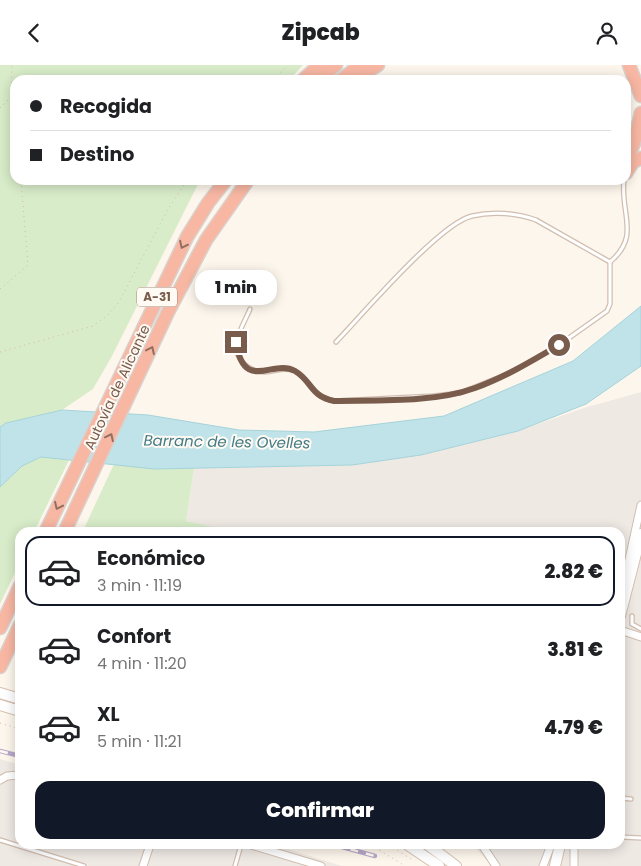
<!DOCTYPE html>
<html lang="es">
<head>
<meta charset="utf-8">
<style>
  :root { --surface:#fff; --page:#f6f6f6; --text:#202124; --muted:#757577; --line:#e0e0e0; --accent:#111827 }
  body { margin:0; font-family:Poppins,sans-serif; background:var(--page); color:var(--text); height:100vh; display:flex; flex-direction:column; font-size:19px; white-space:nowrap }
  * { box-sizing:border-box; margin:0 }
  p { font-size:16px; color:var(--muted) }
  .icon { flex:none; width:28px; height:28px; fill:none; stroke:currentColor; stroke-width:2; stroke-linecap:round; stroke-linejoin:round }
  .map { position:relative; flex:1; overflow:hidden }
  .details { position:absolute; left:15px; top:462px; width:610px; height:322px; display:flex; flex-direction:column; background:var(--surface); border-radius:15px; box-shadow:0 2px 12px #0003 }
  .details>* { flex:none }
  .banner { position:absolute; left:10px; top:10px; width:621px; height:110px; border-radius:15px; box-shadow:0 2px 12px #0003; display:grid; align-content:center; height:110px; padding:0 20px; background:var(--surface) }
  .end { position:absolute; width:22px; height:22px; margin:-11px; border:6px solid #7a5c4d; background:#fff; box-shadow:0 0 0 2px #fff }
  .from { border-radius:50% }
  .bubble { position:absolute; height:35px; border-radius:15px; background:var(--surface); box-shadow:0 2px 12px #0003; font-size:16px; font-weight:800; line-height:35px; text-align:center }
  .banner b { display:flex; align-items:center; gap:18px; height:48px; font-size:19px }
  .banner b+b { border-top:1px solid var(--line) }
  .banner i { width:12px; height:12px; background:var(--text) }
  ul { padding:9px 0 0; list-style:none }
  li { display:flex; align-items:center; gap:15px; height:70px; margin:0 10px 8px; padding:0 10px; border:2px solid transparent; border-radius:15px }
  li div { flex:1 }
  li b { display:block; font-size:19px }
  li em { font-style:normal; font-weight:800 }
  li.on { border-color:var(--accent) }
  li>.icon { width:45px; height:45px; stroke-width:1.5 }
  .action { display:flex; gap:10px; margin-top:auto; padding:10px 20px }
  .action a { flex:1; height:58px; border-radius:15px; background:var(--accent); color:#fff; font-size:20px; font-weight:800; line-height:58px; text-align:center }
  header { display:flex; justify-content:space-between; align-items:center; height:65px; padding:0 20px; background:var(--surface); font-size:22px; font-weight:800 }
  .map>svg:first-child { display:block }
  .industrial { fill:#efe9e4 }
  .green { fill:#d8ecc9 }
  .water { fill:#bfe3e8; stroke:#a5d3da }
  .lines { fill:none; stroke-linecap:round; stroke-linejoin:round }
  .lane-casing { stroke:#d1beb0; stroke-width:5.5 }
  .street-casing { stroke:#d1beb0; stroke-width:9 }
  .secondary-casing { stroke:#d6c0b0; stroke-width:12 }
  .highway-casing { stroke:#dad1cd; stroke-width:15 }
  .path { stroke:#d9b8a5; stroke-width:1; stroke-dasharray:1 4; stroke-linecap:butt }
  .lane { stroke:#fff; stroke-width:3 }
  .street { stroke:#fff; stroke-width:7 }
  .secondary { stroke:#fff; stroke-width:10 }
  .highway { stroke:#f7b7a3; stroke-width:12 }
  .rail-casing { stroke:#b9a8c9; stroke-width:4.5 }
  .rail { stroke:#fffaf3; stroke-width:2.5; stroke-dasharray:8; stroke-linecap:butt }
  .oneway { stroke:#936e5e }
  .route { stroke:#7a5c4d; stroke-width:6 }
  .labels { text-anchor:middle; stroke-width:4; stroke-linejoin:round; paint-order:stroke }
  .shield { fill:#fffaf3; stroke:#a28b7f; stroke-width:1 }
  .shield-label { font-size:12px; font-weight:bold; fill:#7a5c4d }
  .street-label { font-size:14px; fill:#7a5c4d; stroke:#fffaf3 }
  .water-label { font-size:15px; font-style:italic; fill:#437c86; stroke:#fffaf3 }
</style>
</head>
<body>
<header><svg class="icon" aria-label="back" viewBox="0 0 24 24"><path d="M15 5l-7 7 7 7"/></svg>Zipcab<svg class="icon" aria-label="person" viewBox="0 0 24 24"><circle cx="12" cy="8" r="4"/><path d="M4 21q1-7 8-7t8 7"/></svg></header>
<div class="map">
<svg width="641" height="801" viewBox="0 0 641 801">
  <rect width="100%" height="100%" fill="#fdf6ec"/>
  <g class="industrial">
    <path d="M641 327V801H492L473 780H620V468H237L186 456 194 403 352 400 421 390 518 366 584 343Z"/>
    <path d="M0 694 20 700V780H275L342 801H0Z"/>
  </g>
  <g class="green">
    <path d="M0 0H303L289 15H15V115H200L112 291 93 324 62 345 6 358 0 362Z"/>
    <path d="M41 392 70 393 34 467 20 468V497L0 539V422L22 401Z"/>
    <path d="M114 399 154 404 194 403 186 456 237 467 82 468Z"/>
  </g>
  <path class="water" d="M641 241V301L586 339 518 366 421 390 352 400 154 404 41 392 22 401 0 422V362L6 358 62 345 148 350 239 365 314 367 444 351 573 296Z"/>
  <g class="lines">
    <g class="lane-casing">
      <g id="lane">
        <path d="M610 197C641 171 620 149 624 115"/>
        <path d="M250 244C246 254 239 265 237 276 233 292 247 306 263 307 273 307 283 302 293 305 310 311 306 330 335 336L433 331 460 328 510 308 559 280 607 246 610 239V197"/>
        <path d="M336 277C362 250 440 158 472 151 493 146 517 148 536 155L610 197"/>
        <path d="M632 551V559L641 564"/>
        <path d="M620 733 631 734"/>
        <path d="M620 772 641 773"/>
        <path d="M0 775 84 801"/>
        <path d="M235 801 241 780"/>
      </g>
    </g>
    <g class="street-casing">
      <g id="street">
        <path d="M626 508 641 440"/>
        <path d="M620 565 641 572"/>
        <path d="M0 715 7 711 20 710"/>
        <path d="M251 780 321 801"/>
        <path d="M482 780 496 801"/>
        <path d="M143 801 150 780"/>
        <path d="M543 801 551 780"/>
        <path d="M574 801V780"/>
      </g>
    </g>
    <g class="secondary-casing">
      <g id="secondary">
        <path d="M620 551 641 469"/>
        <path d="M0 628 20 634"/>
        <path d="M0 640 20 646"/>
        <path d="M408 780 439 801"/>
        <path d="M428 780 456 801"/>
        <path d="M555 801 560 780"/>
      </g>
    </g>
    <g class="highway-casing">
      <g id="highway">
        <path d="M629 0 641 31"/>
        <path d="M303 15 319 0"/>
        <path d="M318 15 336 0"/>
        <path d="M341 15 360 0"/>
        <path d="M355 15 378 0"/>
        <path d="M626 97 634 78 641 48"/>
        <path d="M626 108 633 97 641 93"/>
        <path d="M45 468 187 172 208 138 226 115"/>
        <path d="M64 468 168 247 206 175 248 115"/>
        <path d="M0 563 20 521"/>
        <path d="M0 602 20 560"/>
      </g>
    </g>
    <g class="path">
      <path d="M274 15 287 0"/>
      <path d="M11 33 15 70"/>
      <path d="M0 43 11 32 12 0"/>
      <path d="M0 224 28 200 21 115"/>
      <path d="M0 287 93 261 108 250 119 237 167 146 187 115"/>
      <path d="M0 658 20 664"/>
      <path d="M371 780 405 801"/>
      <path d="M389 780 414 796"/>
    </g>
    <use href="#lane" class="lane"/>
    <use href="#street" class="street"/>
    <use href="#secondary" class="secondary"/>
    <use href="#highway" class="highway"/>
    <g class="rail-casing">
      <g id="rail">
        <path d="M0 686 20 691"/>
        <path d="M335 780 375 791"/>
      </g>
    </g>
    <use href="#rail" class="rail"/>
  </g>
  <defs><path id="oneway-chevron" d="M-2-3.5L2.5 0L-2 3.5" fill="none" stroke-width="1.6" stroke-linecap="round" stroke-linejoin="round" transform="scale(1.25)"/></defs>
  <g class="oneway">
    <use href="#oneway-chevron" transform="translate(183 180) rotate(116)"/>
    <use href="#oneway-chevron" transform="translate(151 285) rotate(-65)"/>
    <use href="#oneway-chevron" transform="translate(110 372) rotate(-64)"/>
    <use href="#oneway-chevron" transform="translate(58 441) rotate(115)"/>
  </g>
  <g class="lines">
    <path class="route" d="M236 277C244 329 273 293 295 306 313 317 310 331 334 336 377 335 434 338 475 323 505 312 532 296 559 280"/>
  </g>
  <g class="labels">
    <rect class="shield" x="137" y="222.5" width="40" height="19" rx="4"/>
    <g class="shield-label">
      <text x="157" y="236">A-31</text>
    </g>
    <g class="street-label">
      <text transform="translate(117 322) rotate(-65)" y="5">Autovía de Alicante</text>
    </g>
    <g class="water-label">
      <text transform="translate(227 377) rotate(1)" y="5">Barranc de les Ovelles</text>
    </g>
  </g>
</svg>
<i class="end from" style="left:559px;top:280px"></i>
<i class="end" style="left:236px;top:277px"></i>
<div class="bubble" style="left:195px;top:205px;width:82px">1 min</div>
<div class="banner">
<b><i class="from"></i>Recogida</b>
<b><i></i>Destino</b>
</div>
<section class="details">
<ul>
<li class="on"><svg class="icon" aria-label="car" viewBox="0 0 24 24"><path d="M5 17H2v-5l4-1 3-4h7l3 4 3 1v5h-3M9 17h6M6 11h13"/><circle cx="7" cy="17" r="2"/><circle cx="17" cy="17" r="2"/></svg><div><b>Económico</b><p>3 min · 11:19</p></div><em>2.82 €</em></li>
<li><svg class="icon" aria-label="car" viewBox="0 0 24 24"><path d="M5 17H2v-5l4-1 3-4h7l3 4 3 1v5h-3M9 17h6M6 11h13"/><circle cx="7" cy="17" r="2"/><circle cx="17" cy="17" r="2"/></svg><div><b>Confort</b><p>4 min · 11:20</p></div><em>3.81 €</em></li>
<li><svg class="icon" aria-label="car" viewBox="0 0 24 24"><path d="M5 17H2v-5l4-1 3-4h7l3 4 3 1v5h-3M9 17h6M6 11h13"/><circle cx="7" cy="17" r="2"/><circle cx="17" cy="17" r="2"/></svg><div><b>XL</b><p>5 min · 11:21</p></div><em>4.79 €</em></li>
</ul>
<div class="action"><a>Confirmar</a></div>
</section>
</div>
</body>
</html>
